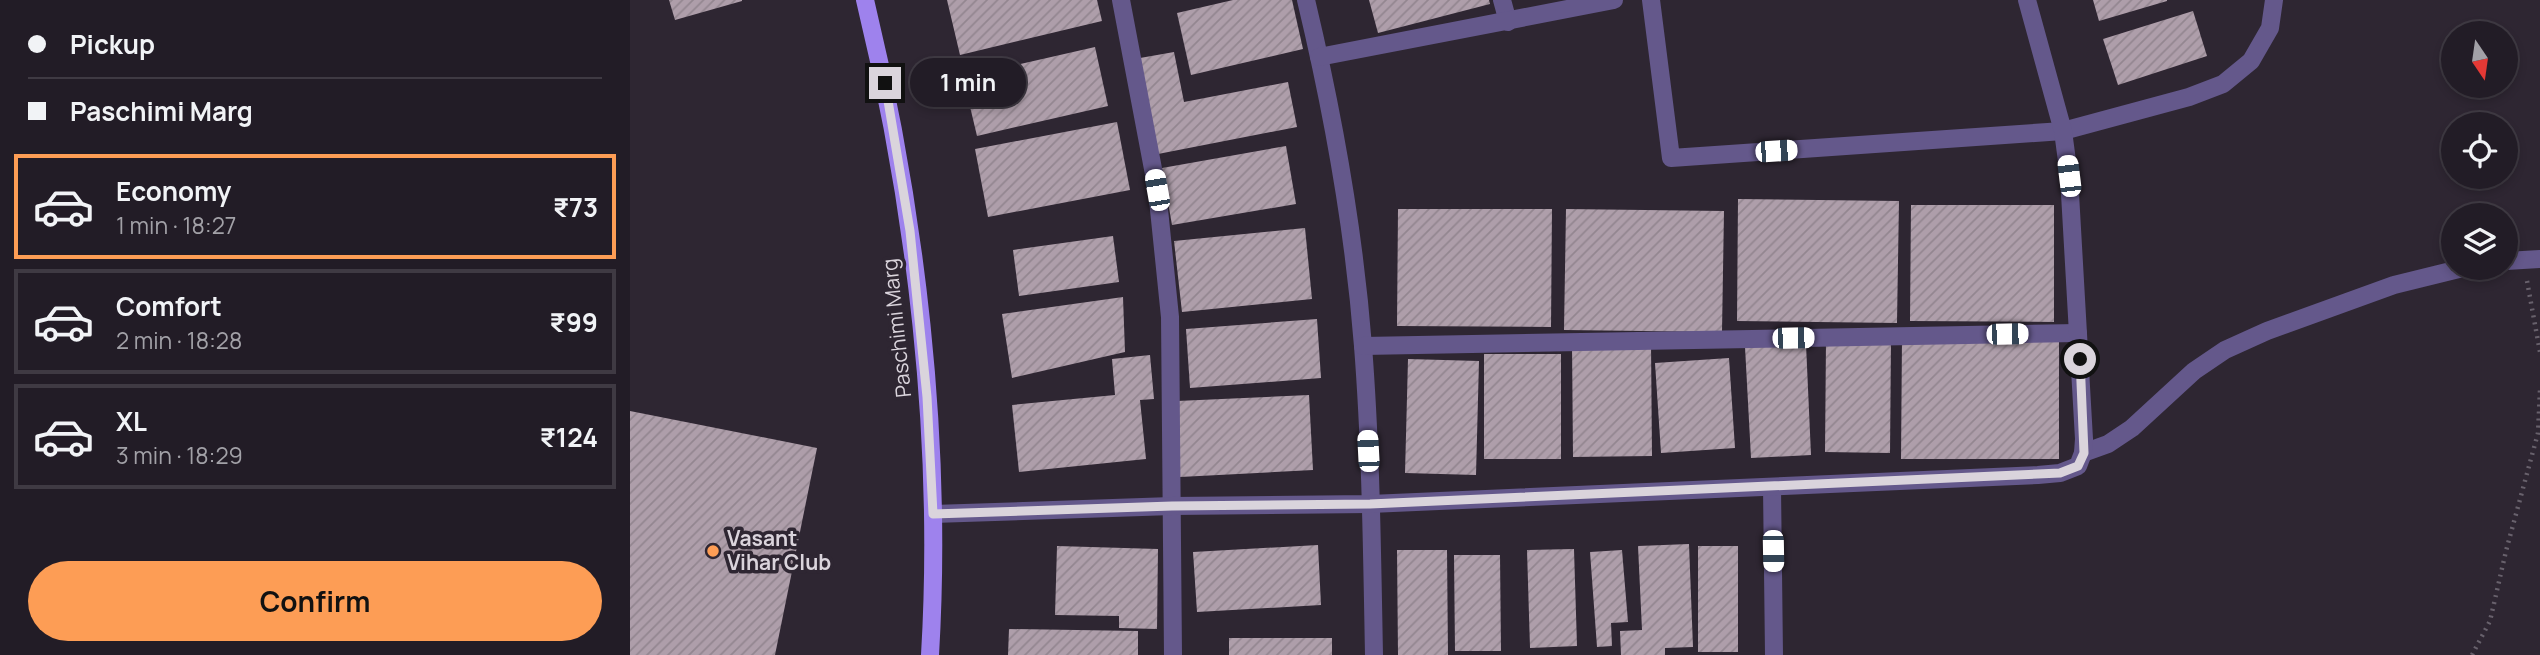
<!DOCTYPE html>
<html lang="en">
<head>
<meta charset="utf-8">
<style>
  :root { --surface:#221c26; --page:#2e2932; --text:#f1f3f6; --muted:#a2a1a7; --line:#3f3a43; --accent:#fd9d55 }
  body { margin:0; font-family:Manrope,sans-serif; background:var(--page); color:var(--text); height:100vh; display:flex; flex-direction:column; font-size:26px; white-space:nowrap }
  * { box-sizing:border-box; margin:0 }
  p { font-size:23px; color:var(--muted) }
  .icon { flex:none; width:38px; height:38px; fill:none; stroke:currentColor; stroke-width:2; stroke-linecap:round; stroke-linejoin:round }
  .map { position:relative; flex:1; overflow:hidden }
  .drawer { display:flex; flex-direction:column; background:var(--surface); width:630px }
  .drawer>* { flex:none }
  .guide { display:grid; align-content:center; height:154px; padding:0 28px; background:var(--surface) }
  .needle { width:46px; rotate:167deg }
  .controls { position:absolute; left:1811px; top:21px; display:grid; gap:14px }
  .controls a { display:grid; place-items:center; width:77px; height:77px; border-radius:50%; background:var(--surface); box-shadow:0 4px 10px #0003,0 0 0 2px var(--line); font-size:35px }
  .end { position:absolute; width:32px; height:32px; margin:-16px; border:9px solid #dad4dc; background:#111; box-shadow:0 0 0 4px #111 }
  .from { border-radius:50% }
  .bubble { position:absolute; height:49px; border-radius:24px; background:var(--surface); box-shadow:0 4px 10px #0003,0 0 0 2px var(--line); font-size:23px; font-weight:700; line-height:49px; text-align:center }
  .car { position:absolute; width:21px; height:42px; margin:-21px -10px; border-radius:9px; box-shadow:0 0 5px 2px #0007; background:linear-gradient(#fff 24%,#345 0 40%,#fff 0 76%,#345 0 86%,#fff 0) }
  .guide b { display:flex; align-items:center; gap:24px; height:66px; font-size:26px }
  .guide b+b { border-top:2px solid var(--line) }
  .guide i { width:18px; height:18px; background:var(--text) }
  ul { padding:0; list-style:none }
  li { display:flex; align-items:center; gap:21px; height:105px; margin:0 14px 10px; padding:0 14px; border:4px solid var(--line); border-radius:0px }
  li div { flex:1 }
  li b { display:block; font-size:26px }
  li em { font-style:normal; font-weight:700 }
  li.current { border-color:var(--accent) }
  li>.icon { width:63px; height:63px; stroke-width:1.5 }
  .cta { display:flex; gap:14px; margin-top:auto; padding:14px 28px }
  .cta a { flex:1; height:80px; border-radius:42px; background:var(--accent); color:#111; font-size:28px; font-weight:700; line-height:80px; text-align:center }
  main { display:flex; flex:1; min-height:0 }
  .map>svg:first-child { display:block }
  .building { fill:url(#building-hatch) }
  .lines { fill:none; stroke-linecap:round; stroke-linejoin:round }
  .path { stroke:#68616c; stroke-width:4.5; stroke-dasharray:2 5; stroke-linecap:butt }
  .minor { stroke:#64588b; stroke-width:18 }
  .major { stroke:#9e82ed; stroke-width:18 }
  .route { stroke:#dad4dc; stroke-width:9 }
  .poi-dot { fill:#fd9d55; stroke:#2e2632; stroke-width:2.5 }
  .labels { text-anchor:middle; stroke-width:7; stroke-linejoin:round; paint-order:stroke }
  .street-label { font-size:21px; fill:#dad4dc; stroke:#2e2632 }
  .poi-label { font-size:21px; font-weight:bold; fill:#dad4dc; stroke:#2e2632; text-anchor:start }
</style>
</head>
<body>
<main>
<section class="drawer">
<div class="guide">
<b><i class="from"></i>Pickup</b>
<b><i></i>Paschimi Marg</b>
</div>
<ul>
<li class="current"><svg class="icon" aria-label="car" viewBox="0 0 24 24"><path d="M5 17H2v-5l4-1 3-4h7l3 4 3 1v5h-3M9 17h6M6 11h13"/><circle cx="7" cy="17" r="2"/><circle cx="17" cy="17" r="2"/></svg><div><b>Economy</b><p>1 min · 18:27</p></div><em>₹73</em></li>
<li><svg class="icon" aria-label="car" viewBox="0 0 24 24"><path d="M5 17H2v-5l4-1 3-4h7l3 4 3 1v5h-3M9 17h6M6 11h13"/><circle cx="7" cy="17" r="2"/><circle cx="17" cy="17" r="2"/></svg><div><b>Comfort</b><p>2 min · 18:28</p></div><em>₹99</em></li>
<li><svg class="icon" aria-label="car" viewBox="0 0 24 24"><path d="M5 17H2v-5l4-1 3-4h7l3 4 3 1v5h-3M9 17h6M6 11h13"/><circle cx="7" cy="17" r="2"/><circle cx="17" cy="17" r="2"/></svg><div><b>XL</b><p>3 min · 18:29</p></div><em>₹124</em></li>
</ul>
<div class="cta"><a>Confirm</a></div>
</section>
<div class="map">
<svg width="1910" height="655" viewBox="0 0 1910 655">
  <defs>
    <pattern id="building-hatch" width="6" height="6" patternUnits="userSpaceOnUse" patternTransform="scale(1.75)"><rect width="6" height="6" fill="#ae9eaa"/><path d="M-1 1l2-2M0 6l6-6M5 7l2-2" fill="none" stroke="#938690"/></pattern>
  </defs>
  <rect width="100%" height="100%" fill="#2e2632"/>
  <g class="building">
    <path d="M39 0H112V1L45 20Z"/>
    <path d="M317 0H467L472 21 330 55Z"/>
    <path d="M603 0H662L673 49 561 75 547 13Z"/>
    <path d="M739 0H859L860 4 748 33Z"/>
    <path d="M1463 0H1537V1L1469 21Z"/>
    <path d="M1563 11 1577 56 1488 85 1473 39Z"/>
    <path d="M465 47 478 106 347 136 333 77Z"/>
    <path d="M544 52 554 102 658 82 667 127 528 154 510 58Z"/>
    <path d="M487 122 500 190 358 217 345 149Z"/>
    <path d="M656 146 666 204 542 225 532 168Z"/>
    <path d="M1108 199 1269 201 1267 323 1107 321Z"/>
    <path d="M1281 205H1424V322L1280 321Z"/>
    <path d="M768 209H922L921 327 767 326Z"/>
    <path d="M936 209 1094 211 1092 332 934 330Z"/>
    <path d="M675 228 682 299 552 312 544 241Z"/>
    <path d="M483 236 489 282 389 296 383 250Z"/>
    <path d="M493 297 495 352 382 378 372 314Z"/>
    <path d="M687 319 691 378 560 388 556 329Z"/>
    <path d="M1272 337H1429V459H1271Z"/>
    <path d="M1196 340H1261L1260 453 1195 452Z"/>
    <path d="M1021 343 1022 456 943 457 942 344Z"/>
    <path d="M1176 344 1181 455 1121 458 1115 347Z"/>
    <rect x="854" y="354" width="77" height="105"/>
    <path d="M520 355 524 399 510 400 516 459 389 472 382 405 485 395 482 359Z"/>
    <path d="M1099 358 1105 448 1031 453 1025 363Z"/>
    <path d="M778 359 849 361 846 475 775 473Z"/>
    <path d="M679 395 683 470 550 477 547 401Z"/>
    <path d="M0 411 187 448 145 655H0Z"/>
    <path d="M1059 544 1063 647 1035 648V655H991L990 631 1012 630 1008 546Z"/>
    <path d="M688 545 691 605 567 612 563 552Z"/>
    <path d="M427 546 528 549 527 629 489 628V616L425 615Z"/>
    <rect x="1068" y="546" width="40" height="106"/>
    <path d="M944 549 947 646 900 648 897 550Z"/>
    <path d="M767 550H817L818 655H768Z"/>
    <path d="M992 550 998 622 981 623 982 646 967 647 960 552Z"/>
    <path d="M824 555H870L871 651H825Z"/>
    <path d="M379 629 508 631V655H378Z"/>
    <rect x="599" y="638" width="103" height="17"/>
  </g>
  <g class="lines">
    <g class="path">
      <path d="M1897 281 1910 352"/>
      <path d="M1842 655 1860 621 1876 551 1908 433 1910 390"/>
    </g>
    <g class="minor">
      <path d="M491 0 527 190 540 317 543 655"/>
      <path d="M676 0C703 113 724 230 733 346 741 449 742 552 744 655"/>
      <path d="M872 0 878 22"/>
      <path d="M1021 0 1041 158 1433 131 1559 97 1593 84 1621 61 1640 28 1644 0"/>
      <path d="M689 57 984 0"/>
      <path d="M1876 261 1910 259"/>
      <path d="M733 346 1448 333"/>
      <path d="M1453 453 1478 444 1502 428 1564 371 1595 350 1637 331 1764 285 1833 268"/>
      <path d="M1142 487 1144 655"/>
      <path d="M303 514 542 506 740 504 1408 475 1430 473 1448 466 1453 453 1454 439 1439 176 1433 131 1397 0"/>
    </g>
    <path class="major" d="M235 0C286 210 313 439 300 655"/>
  </g>
  <g class="lines">
    <path class="route" d="M255 83 280 231 297 397 303 514 542 506 740 504 1430 473 1448 466 1454 453 1450 359"/>
  </g>
  <circle class="poi-dot" cx="83" cy="551" r="7"/>
  <g class="labels">
    <g class="street-label">
      <text transform="translate(267 328) rotate(-96)" y="7">Paschimi Marg</text>
    </g>
    <g class="poi-label">
      <text x="97" y="546">Vasant<tspan x="97" dy="24">Vihar Club</tspan></text>
    </g>
  </g>
</svg>
<div class="controls">
<a><svg class="needle" viewBox="-14 -14 28 28"><path d="M0-13l5 13h-10z" fill="#e53935"/><path d="M0 13l5-13h-10z" fill="#a2a1a7"/></svg></a>
<a><svg class="icon" aria-label="locate" viewBox="0 0 24 24"><circle cx="12" cy="12" r="6"/><path d="M12 2v4M12 18v4M2 12h4M18 12h4"/></svg></a>
<a><svg class="icon" aria-label="layers" viewBox="0 0 24 24"><path d="M12 4l9 5-9 5-9-5zM3 14l9 5 9-5"/></svg></a>
</div>
<i class="end from" style="left:1450px;top:359px"></i>
<i class="end" style="left:255px;top:83px"></i>
<div class="bubble" style="left:280px;top:58px;width:116px">1 min</div>
<i class="car" style="left:1146px;top:151px;rotate:86deg"></i>
<i class="car" style="left:1439px;top:176px;rotate:353deg"></i>
<i class="car" style="left:527px;top:190px;rotate:350deg"></i>
<i class="car" style="left:1377px;top:334px;rotate:89deg"></i>
<i class="car" style="left:1163px;top:338px;rotate:89deg"></i>
<i class="car" style="left:738px;top:451px;rotate:357deg"></i>
<i class="car" style="left:1143px;top:551px;rotate:179deg"></i>
</div>
</main>
</body>
</html>
